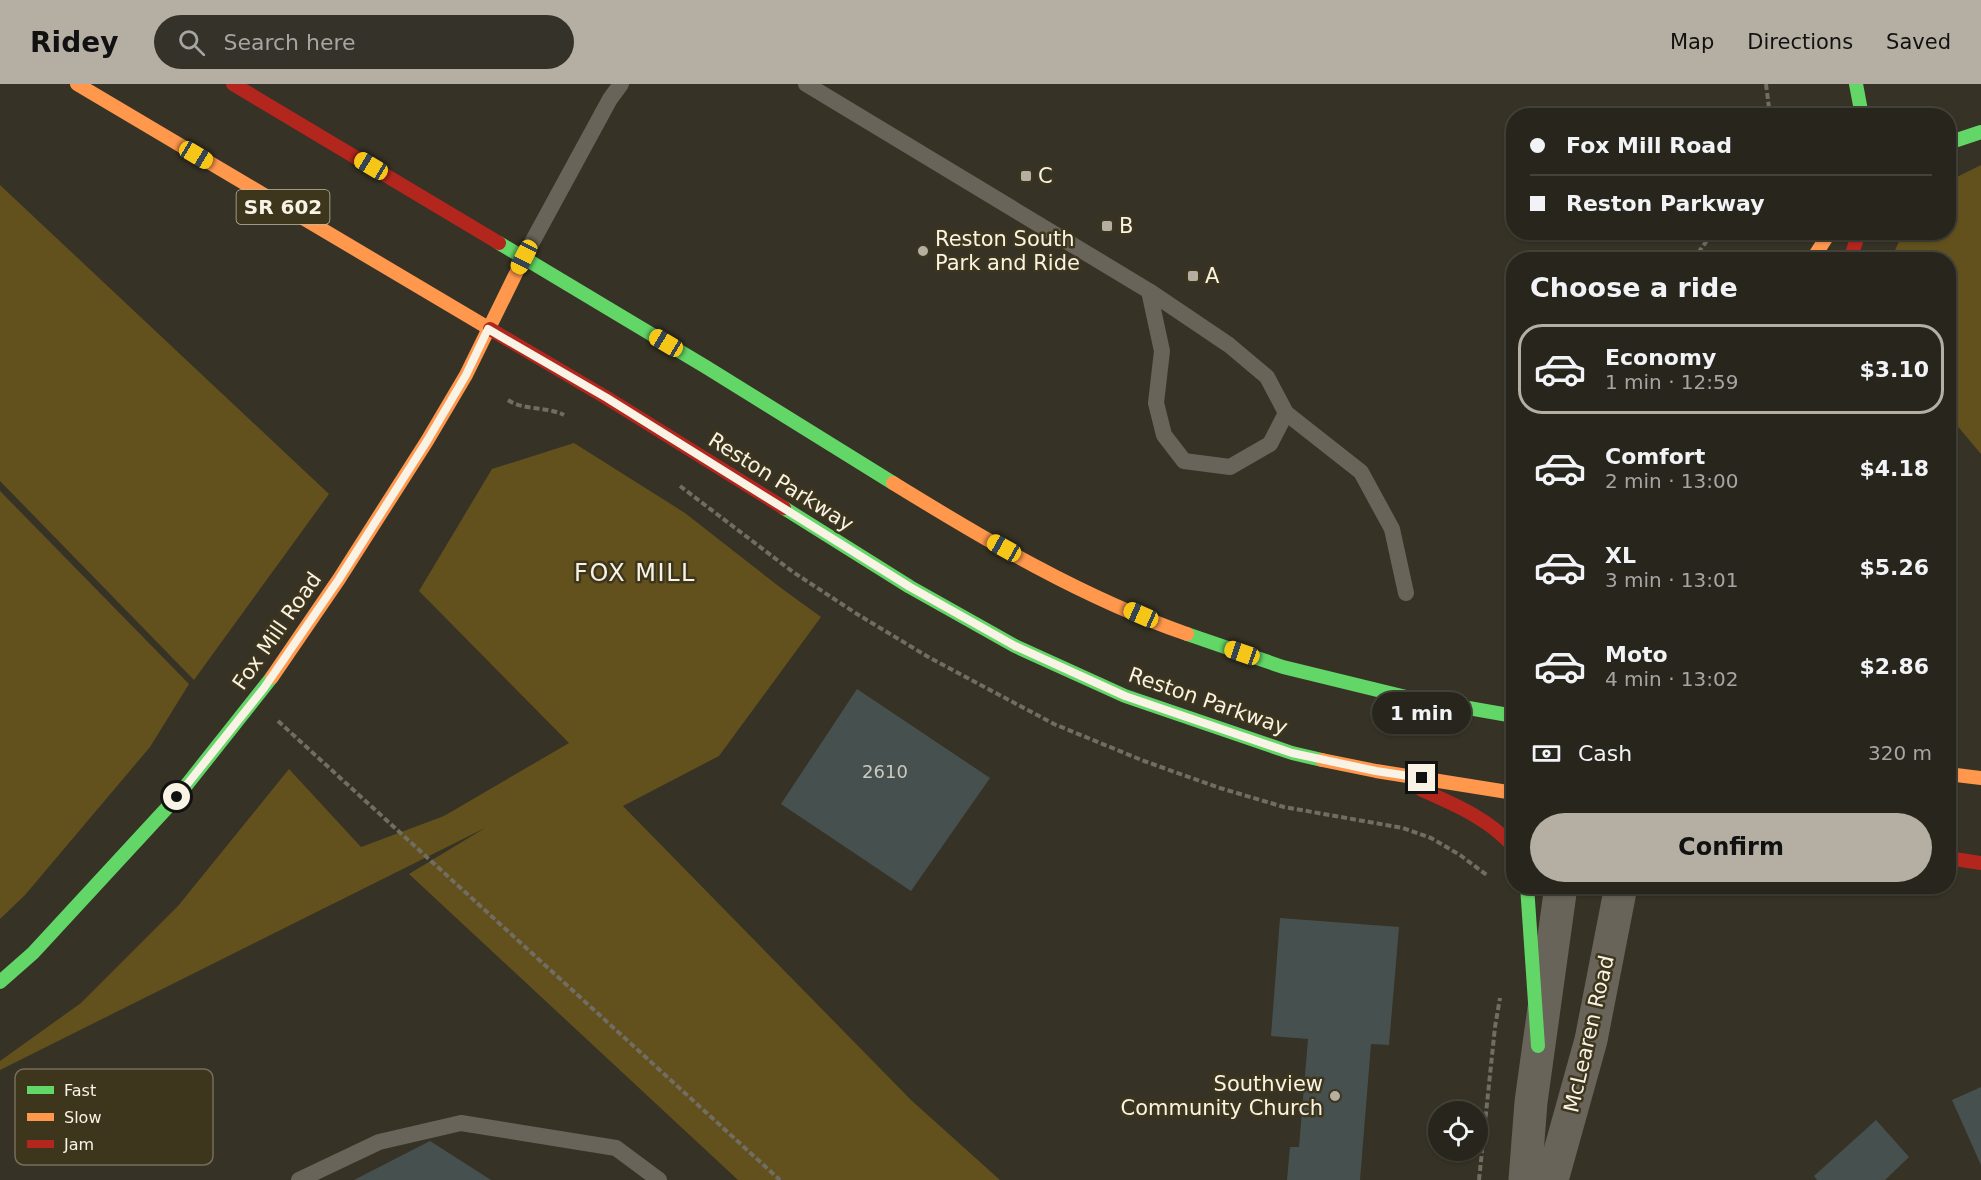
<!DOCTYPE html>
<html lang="en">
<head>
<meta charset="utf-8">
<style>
  :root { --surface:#28261c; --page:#343229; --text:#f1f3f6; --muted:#a5a5a3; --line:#44433b; --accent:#b4afa2 }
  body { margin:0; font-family:"DejaVu Sans",sans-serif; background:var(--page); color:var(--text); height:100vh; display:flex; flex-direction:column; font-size:22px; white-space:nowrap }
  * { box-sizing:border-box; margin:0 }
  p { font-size:20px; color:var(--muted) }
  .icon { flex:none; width:33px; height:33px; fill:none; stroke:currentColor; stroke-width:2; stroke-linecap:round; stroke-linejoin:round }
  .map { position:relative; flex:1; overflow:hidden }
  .side { position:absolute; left:1506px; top:168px; width:450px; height:642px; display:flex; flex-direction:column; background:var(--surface); border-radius:24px; box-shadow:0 2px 4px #0004,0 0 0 2px var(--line) }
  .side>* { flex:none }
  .top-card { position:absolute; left:1506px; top:24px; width:450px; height:132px; border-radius:24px; box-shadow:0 2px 4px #0004,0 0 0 2px var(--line); display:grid; align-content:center; height:132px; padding:0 24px; background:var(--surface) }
  .tools { position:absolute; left:1428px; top:1017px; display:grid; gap:12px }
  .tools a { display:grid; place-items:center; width:60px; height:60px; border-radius:50%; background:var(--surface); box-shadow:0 2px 4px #0004,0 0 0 2px var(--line); font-size:30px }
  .end { position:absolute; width:27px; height:27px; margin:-14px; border:8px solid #f8f3e5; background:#111; box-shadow:0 0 0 3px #111 }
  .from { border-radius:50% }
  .bubble { position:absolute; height:42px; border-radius:21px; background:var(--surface); box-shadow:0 2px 4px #0004,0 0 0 2px var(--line); font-size:20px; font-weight:600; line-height:42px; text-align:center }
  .car { position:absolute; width:18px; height:36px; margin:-18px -9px; border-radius:8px; box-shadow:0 0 4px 2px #0007; background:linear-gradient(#f5c518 24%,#345 0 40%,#f5c518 0 76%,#345 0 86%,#f5c518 0) }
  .top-card b { display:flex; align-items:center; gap:21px; height:57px; font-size:22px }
  .top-card b+b { border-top:2px solid var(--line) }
  .top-card i { width:15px; height:15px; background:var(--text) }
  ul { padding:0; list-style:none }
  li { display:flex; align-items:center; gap:18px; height:90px; margin:0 12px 9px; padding:0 12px; border:3px solid transparent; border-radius:24px }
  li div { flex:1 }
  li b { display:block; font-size:22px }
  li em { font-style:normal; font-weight:600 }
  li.selected { border-color:var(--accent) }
  li>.icon { width:54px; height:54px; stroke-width:1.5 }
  h2 { padding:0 24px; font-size:27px; line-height:72px }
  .pay { display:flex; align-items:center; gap:15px; height:66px; padding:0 24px; font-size:22px }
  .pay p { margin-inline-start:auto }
  .button { display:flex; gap:12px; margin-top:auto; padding:12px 24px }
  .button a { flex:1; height:69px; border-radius:36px; background:var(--accent); color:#111; font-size:24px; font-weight:600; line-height:69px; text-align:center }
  header { display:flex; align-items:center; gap:36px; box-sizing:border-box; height:84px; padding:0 30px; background:var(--accent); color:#111 }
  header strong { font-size:28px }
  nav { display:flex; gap:33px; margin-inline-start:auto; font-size:21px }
  .search { width:420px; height:54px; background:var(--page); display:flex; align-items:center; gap:15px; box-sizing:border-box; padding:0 21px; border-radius:33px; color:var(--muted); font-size:22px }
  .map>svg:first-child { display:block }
  .green { fill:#62511d }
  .building { fill:#46514f }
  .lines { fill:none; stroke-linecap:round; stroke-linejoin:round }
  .path { stroke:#716d63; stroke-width:4; stroke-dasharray:6 3; stroke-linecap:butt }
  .lane { stroke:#686459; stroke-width:16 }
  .street { stroke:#686459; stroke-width:33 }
  .fast { stroke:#63d668; stroke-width:14 }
  .slow { stroke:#ff974d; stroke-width:14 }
  .jam { stroke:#b3261e; stroke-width:14 }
  .route { stroke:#f8f3e5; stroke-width:8 }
  .poi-dot { fill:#b4afa2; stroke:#3e351d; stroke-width:2 }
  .labels { text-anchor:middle; stroke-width:5; stroke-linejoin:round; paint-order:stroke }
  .number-label { font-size:18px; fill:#cccac0 }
  .shield { fill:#3e351d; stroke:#c0baa9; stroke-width:1.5 }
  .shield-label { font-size:20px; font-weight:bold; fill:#f8f3e5 }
  .poi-label { font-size:21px; fill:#f8f3e5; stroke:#3e351d; text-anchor:start }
  .street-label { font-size:21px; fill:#f8f3e5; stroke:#3e351d }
  .quarter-label { font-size:24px; letter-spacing:1.5px; fill:#f8f3e5; stroke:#3e351d }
  .key { fill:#3e351d; stroke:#766e59; stroke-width:1.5 }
  .key-label { font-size:16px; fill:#f8f3e5 }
</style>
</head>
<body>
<header>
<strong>Ridey</strong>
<div class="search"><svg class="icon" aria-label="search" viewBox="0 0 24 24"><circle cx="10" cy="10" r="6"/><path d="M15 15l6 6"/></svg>Search here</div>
<nav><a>Map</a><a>Directions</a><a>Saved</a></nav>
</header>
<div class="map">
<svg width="1981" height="1096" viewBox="0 0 1981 1096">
  <rect width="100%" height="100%" fill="#363225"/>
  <g class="green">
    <path d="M1981 81V370L1949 332 1948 176 1891 175 1903 149 1948 148 1949 97Z"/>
    <path d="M0 101 329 410 194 596 0 397Z"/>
    <path d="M574 359 685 429 781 504 821 533 719 672 623 722 911 1016 1000 1096H738L409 790 485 744 0 986V977L81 919 178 822 289 685 361 763 444 732 569 659 419 507 492 385Z"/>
    <path d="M0 407 189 600 150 663 25 811 0 835Z"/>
  </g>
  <g class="building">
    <path d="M857 605 990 694 911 807 781 720Z"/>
    <path d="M1280 834 1399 843 1389 961 1371 960 1360 1096H1287L1290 1063H1299L1308 955 1271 952Z"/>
    <path d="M1981 1003V1081L1952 1016Z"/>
    <path d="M1876 1036 1909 1073 1885 1096H1817L1814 1092Z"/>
    <path d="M430 1057 491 1096H354Z"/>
  </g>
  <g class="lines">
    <g class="path">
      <path d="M1766 0 1770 32"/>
      <path d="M1693 176 1713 148"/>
      <path d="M508 316C524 327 546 322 564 331"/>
      <path d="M680 402 793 488 857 530 930 574 1054 640 1144 677 1220 704 1284 723 1403 744 1431 754 1460 771 1488 792"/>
      <path d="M278 637 780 1096"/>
      <path d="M1479 1096 1495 943 1500 914"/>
    </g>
    <g class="lane">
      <path d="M806 0 1149 207 1229 261 1267 293 1286 329 1270 360 1230 383 1184 377 1164 351 1156 319 1162 267 1149 207"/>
      <path d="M524 173 610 15 621 0"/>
      <path d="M1286 329 1361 388 1392 445 1406 509"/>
      <path d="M299 1096 379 1058 461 1039 616 1064 659 1096"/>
    </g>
    <g class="street">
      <path d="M1525 1096 1531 1018 1561 802"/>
      <path d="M1552 1096 1591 956 1621 802"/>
    </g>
    <g class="fast">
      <path d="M1856 0 1862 32"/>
      <path d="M1948 59 1981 48"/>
      <path d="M499 159 706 283 893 399"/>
      <path d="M784 424 910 503 1015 562 1125 612 1292 669 1322 676"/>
      <path d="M1187 550 1283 583 1406 613 1514 632"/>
      <path d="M1527 802 1538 962"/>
      <path d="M0 898 33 869 177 713 272 593"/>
    </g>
    <g class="slow">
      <path d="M77 0 490 245"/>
      <path d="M1812 176 1830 148"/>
      <path d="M893 399C987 457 1083 514 1187 550"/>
      <path d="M272 593 339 495 427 357 466 291 524 173"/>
      <path d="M1322 676 1376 687 1514 709"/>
      <path d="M1948 690 1981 694"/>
    </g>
    <g class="jam">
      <path d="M233 0 499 159"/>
      <path d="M1850 176 1859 148"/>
      <path d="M490 245 607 314 784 424"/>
      <path d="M1422 706C1456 721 1489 735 1514 763"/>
      <path d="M1948 774 1981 779"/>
    </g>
  </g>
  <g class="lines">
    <path class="route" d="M177 713 264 604 339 495 427 357 466 291 488 245 607 314 910 503 1015 562 1125 612 1292 669 1376 687 1422 694"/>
  </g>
  <g class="poi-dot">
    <rect x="1020" y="86" width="12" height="12" rx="3"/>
    <rect x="1101" y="136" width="12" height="12" rx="3"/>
    <circle cx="923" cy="167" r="6"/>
    <rect x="1187" y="186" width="12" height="12" rx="3"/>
    <circle cx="1335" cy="1012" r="6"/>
  </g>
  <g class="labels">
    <g class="number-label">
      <text x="885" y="694">2610</text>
    </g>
    <rect class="shield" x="236.5" y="106" width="93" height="34" rx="4.5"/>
    <g class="shield-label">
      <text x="283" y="130">SR 602</text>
    </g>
    <g class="poi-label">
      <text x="1038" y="99">C</text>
      <text x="1119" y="149">B</text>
      <text x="935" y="162">Reston South<tspan x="935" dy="24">Park and Ride</tspan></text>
      <text x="1205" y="199">A</text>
      <text x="1323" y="1007" text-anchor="end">Southview<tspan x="1323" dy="24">Community Church</tspan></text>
    </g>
    <g class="street-label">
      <text transform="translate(781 398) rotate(32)" y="7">Reston Parkway</text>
      <text transform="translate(277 547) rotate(-55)" y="7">Fox Mill Road</text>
      <text transform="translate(1208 617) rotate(19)" y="7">Reston Parkway</text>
      <text transform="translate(1589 950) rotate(-77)" y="7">McLearen Road</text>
    </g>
    <g class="quarter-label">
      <text x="635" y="497">FOX MILL</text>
    </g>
  </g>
  <rect x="15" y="985" width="198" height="96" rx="9" class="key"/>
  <rect x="27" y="1002" width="27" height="8" fill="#63d668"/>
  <rect x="27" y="1029" width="27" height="8" fill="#ff974d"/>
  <rect x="27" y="1056" width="27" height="8" fill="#b3261e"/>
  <g class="key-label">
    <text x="64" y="1012">Fast</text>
    <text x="64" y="1039">Slow</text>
    <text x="64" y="1066">Jam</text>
  </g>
</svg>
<div class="tools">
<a><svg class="icon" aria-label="locate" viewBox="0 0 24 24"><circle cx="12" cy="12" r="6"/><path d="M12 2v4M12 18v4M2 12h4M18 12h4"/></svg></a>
</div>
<i class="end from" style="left:177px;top:713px"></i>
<i class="end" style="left:1422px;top:694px"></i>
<div class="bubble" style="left:1372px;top:608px;width:99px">1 min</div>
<i class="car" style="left:196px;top:71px;rotate:121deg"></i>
<i class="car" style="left:371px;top:82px;rotate:301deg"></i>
<i class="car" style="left:524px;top:173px;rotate:207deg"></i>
<i class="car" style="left:666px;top:259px;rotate:301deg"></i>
<i class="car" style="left:1004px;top:464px;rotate:299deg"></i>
<i class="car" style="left:1141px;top:531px;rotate:294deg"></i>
<i class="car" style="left:1242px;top:569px;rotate:289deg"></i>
<div class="top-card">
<b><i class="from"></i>Fox Mill Road</b>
<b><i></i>Reston Parkway</b>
</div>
<section class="side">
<h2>Choose a ride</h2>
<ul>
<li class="selected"><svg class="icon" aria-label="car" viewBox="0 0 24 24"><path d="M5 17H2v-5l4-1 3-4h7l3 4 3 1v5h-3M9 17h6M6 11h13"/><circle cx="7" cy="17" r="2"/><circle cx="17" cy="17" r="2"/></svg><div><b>Economy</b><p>1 min · 12:59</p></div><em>$3.10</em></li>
<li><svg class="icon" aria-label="car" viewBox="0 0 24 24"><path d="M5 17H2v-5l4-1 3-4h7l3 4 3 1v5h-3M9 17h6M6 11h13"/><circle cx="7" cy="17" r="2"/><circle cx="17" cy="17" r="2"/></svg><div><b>Comfort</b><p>2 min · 13:00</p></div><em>$4.18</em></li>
<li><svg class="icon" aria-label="car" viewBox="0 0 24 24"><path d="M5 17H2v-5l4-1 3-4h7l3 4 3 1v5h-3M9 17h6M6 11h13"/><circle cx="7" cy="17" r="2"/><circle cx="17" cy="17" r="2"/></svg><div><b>XL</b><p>3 min · 13:01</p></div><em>$5.26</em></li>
<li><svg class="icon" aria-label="car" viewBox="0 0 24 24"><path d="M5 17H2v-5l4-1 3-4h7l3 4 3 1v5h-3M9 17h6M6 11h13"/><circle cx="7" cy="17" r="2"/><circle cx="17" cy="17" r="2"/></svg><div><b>Moto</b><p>4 min · 13:02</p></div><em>$2.86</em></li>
</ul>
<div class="pay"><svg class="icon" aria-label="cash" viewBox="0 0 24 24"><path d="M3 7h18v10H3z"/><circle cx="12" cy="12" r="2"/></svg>Cash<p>320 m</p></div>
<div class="button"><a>Confirm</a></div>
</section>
</div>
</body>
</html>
